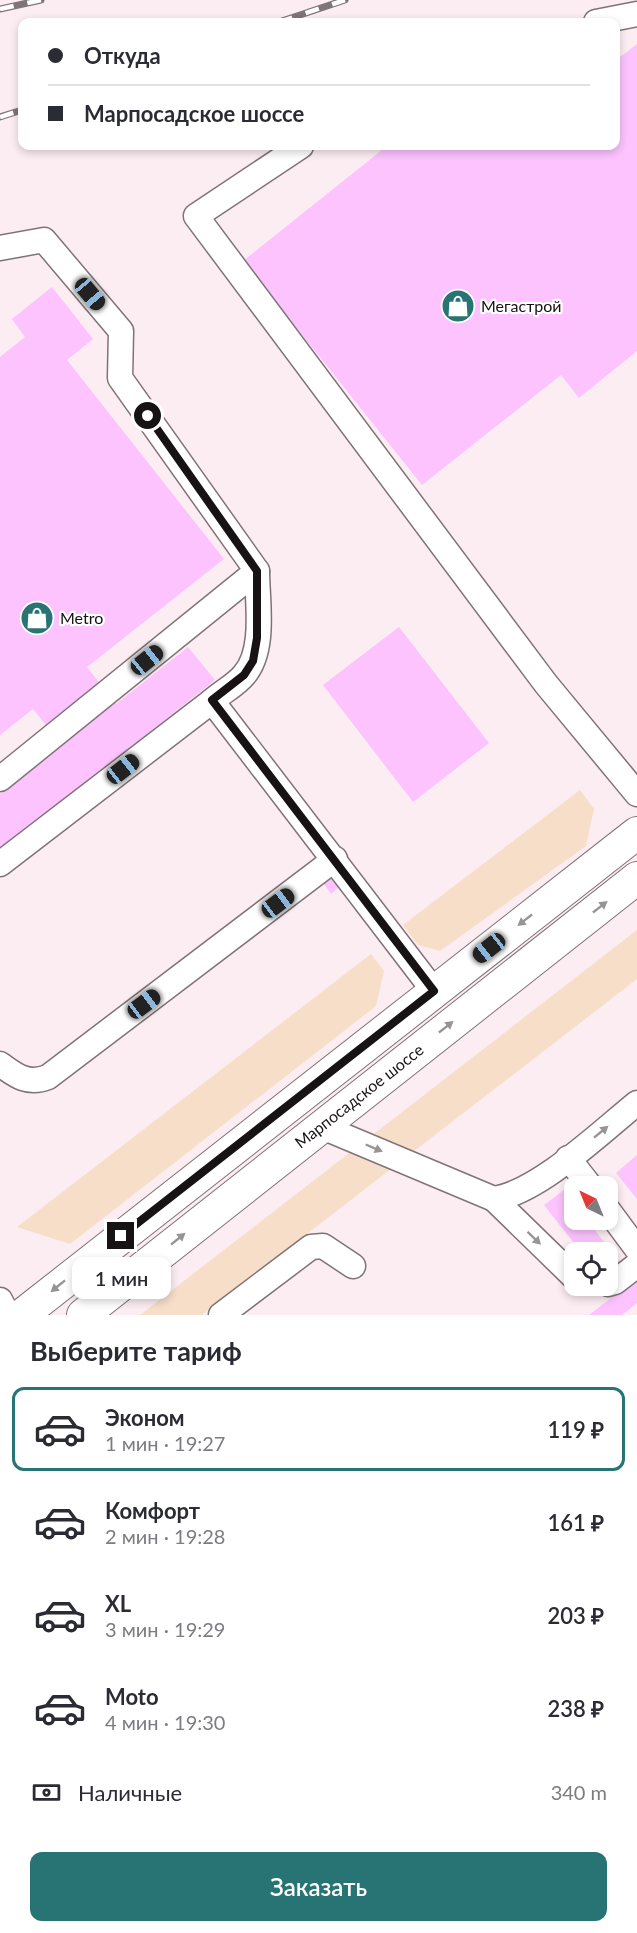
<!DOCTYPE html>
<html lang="ru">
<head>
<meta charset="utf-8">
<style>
  :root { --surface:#fff; --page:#f2f2f3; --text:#2b2b33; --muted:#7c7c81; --line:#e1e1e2; --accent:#287374 }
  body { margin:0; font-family:Lato,sans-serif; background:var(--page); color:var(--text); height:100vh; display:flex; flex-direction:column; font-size:22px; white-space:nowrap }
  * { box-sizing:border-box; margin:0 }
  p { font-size:20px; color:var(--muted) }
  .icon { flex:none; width:33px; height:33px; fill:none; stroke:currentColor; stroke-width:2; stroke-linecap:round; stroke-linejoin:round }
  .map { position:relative; height:1315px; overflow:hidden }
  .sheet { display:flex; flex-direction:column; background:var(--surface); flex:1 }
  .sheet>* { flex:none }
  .banner { position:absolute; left:18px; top:18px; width:602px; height:132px; border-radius:12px; box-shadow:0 3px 9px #0003; display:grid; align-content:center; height:132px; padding:0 30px; background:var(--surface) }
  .needle { width:39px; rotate:317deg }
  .tools { position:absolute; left:564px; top:1176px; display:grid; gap:12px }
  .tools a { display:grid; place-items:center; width:54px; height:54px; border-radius:12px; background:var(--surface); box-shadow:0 3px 9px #0003; font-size:30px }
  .end { position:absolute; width:27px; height:27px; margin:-14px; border:8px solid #171214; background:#fff; box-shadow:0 0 0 3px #fff }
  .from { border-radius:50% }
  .bubble { position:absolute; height:42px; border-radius:12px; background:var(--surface); box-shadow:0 3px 9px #0003; font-size:20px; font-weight:600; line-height:42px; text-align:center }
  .car { position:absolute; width:18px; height:36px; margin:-18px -9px; border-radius:8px; box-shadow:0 0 4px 2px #0007; background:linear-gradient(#222 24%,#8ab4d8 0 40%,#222 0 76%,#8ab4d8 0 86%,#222 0) }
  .banner b { display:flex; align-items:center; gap:21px; height:57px; font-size:22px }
  .banner b+b { border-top:2px solid var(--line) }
  .banner i { width:15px; height:15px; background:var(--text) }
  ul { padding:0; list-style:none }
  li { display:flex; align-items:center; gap:18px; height:84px; margin:0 12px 9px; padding:0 18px; border:3px solid transparent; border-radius:12px }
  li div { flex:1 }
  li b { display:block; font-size:22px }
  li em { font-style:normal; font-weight:600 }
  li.active { border-color:var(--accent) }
  li>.icon { width:54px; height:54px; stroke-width:1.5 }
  h2 { padding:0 30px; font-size:27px; line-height:72px }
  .pay { display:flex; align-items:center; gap:15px; height:66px; padding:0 30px; font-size:22px }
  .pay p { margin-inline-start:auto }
  .cta { display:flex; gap:12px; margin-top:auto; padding:12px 30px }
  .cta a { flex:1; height:69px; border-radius:12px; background:var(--accent); color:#fff; font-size:24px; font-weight:600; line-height:69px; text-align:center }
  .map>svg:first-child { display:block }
  .green { fill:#f6dec9 }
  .building { fill:#fcc3ff }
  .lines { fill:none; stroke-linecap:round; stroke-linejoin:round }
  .minor-casing { stroke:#807377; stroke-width:27 }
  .major-casing { stroke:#807377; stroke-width:34 }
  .minor { stroke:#fff; stroke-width:24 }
  .major { stroke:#fff; stroke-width:32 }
  .rail-casing { stroke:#7f7579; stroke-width:7 }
  .rail { stroke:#fff; stroke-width:4.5; stroke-dasharray:14; stroke-linecap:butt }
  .oneway { fill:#979495 }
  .route { stroke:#171214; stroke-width:8 }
  .labels { text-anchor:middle; stroke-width:4.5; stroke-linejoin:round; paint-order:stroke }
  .poi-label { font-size:16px; fill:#171214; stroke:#fff; text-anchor:start }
  .street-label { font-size:16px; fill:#171214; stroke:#fff }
</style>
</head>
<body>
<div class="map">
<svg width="637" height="1315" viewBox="0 0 637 1315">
  <rect width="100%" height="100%" fill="#fcedf2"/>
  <g class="green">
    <path d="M580 790 594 809 586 846 440 951 418 945 403 925Z"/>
    <path d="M637 930V979L202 1315H140Z"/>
    <path d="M371 954 384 971 376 1006 70 1244 17 1227Z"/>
  </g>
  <g class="building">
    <path d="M637 44V351L579 398 561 375 422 485 243 261 387 146H615V61Z"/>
    <path d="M52 287 93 339 67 360 224 559 87 667 116 704 188 647 215 680 0 850V794L62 745 33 709 0 735V357L25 337 12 319Z"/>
    <path d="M399 627 489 743 413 802 323 685Z"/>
    <path d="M332 878 339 887 331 894 324 884Z"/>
    <path d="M637 1155V1199L616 1173Z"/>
    <path d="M564 1190 574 1204V1220H587L623 1266 608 1278V1252H581L544 1205Z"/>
    <path d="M637 1278V1303L622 1315H589Z"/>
  </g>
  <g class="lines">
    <g class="minor-casing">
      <g id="minor">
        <path d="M596 22 637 14"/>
        <path d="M301 146 196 216 546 684 637 794"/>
        <path d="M0 248 44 240 121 331 120 378 257 571 0 779"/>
        <path d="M212 701C222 692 236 685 244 675 266 650 257 601 257 571"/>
        <path d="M0 864 212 701 434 991"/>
        <path d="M0 1064C16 1076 28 1085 48 1077L335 859"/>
        <path d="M320 1126 494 1199C539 1192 601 1132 637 1103"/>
        <path d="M568 1158 590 1186"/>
        <path d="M494 1199 574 1277"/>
        <path d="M608 1210 637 1249"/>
        <path d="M608 1284 615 1282 637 1265"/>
        <path d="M0 1300 8 1315"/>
        <path d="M221 1315 311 1247 323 1246 353 1266"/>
      </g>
    </g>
    <g class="major-casing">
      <g id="major">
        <path d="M22 1315 637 833"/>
        <path d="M83 1315 637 878"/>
      </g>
    </g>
    <use href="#minor" class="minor"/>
    <use href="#major" class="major"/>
    <g class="rail-casing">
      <g id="rail">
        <path d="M0 9 41 0"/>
        <path d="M279 22 345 0"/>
        <path d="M0 117 22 110"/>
      </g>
    </g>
    <use href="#rail" class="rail"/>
  </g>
  <defs><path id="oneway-solid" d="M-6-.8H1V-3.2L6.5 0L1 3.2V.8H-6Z" transform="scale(1.5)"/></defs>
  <g class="oneway">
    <use href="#oneway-solid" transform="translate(600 907) rotate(-38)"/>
    <use href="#oneway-solid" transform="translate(525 920) rotate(142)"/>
    <use href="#oneway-solid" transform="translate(446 1027) rotate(-38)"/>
    <use href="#oneway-solid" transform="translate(601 1132) rotate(-39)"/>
    <use href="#oneway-solid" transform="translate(374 1148) rotate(23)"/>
    <use href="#oneway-solid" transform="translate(534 1238) rotate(44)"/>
    <use href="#oneway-solid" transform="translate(178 1239) rotate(-39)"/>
    <use href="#oneway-solid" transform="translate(58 1286) rotate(141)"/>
  </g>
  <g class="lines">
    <path class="route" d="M121 1236 434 991 212 700 244 675 253 661 257 638V571L148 416"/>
  </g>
  <defs>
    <g id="shop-disc" transform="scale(1.725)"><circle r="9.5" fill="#287374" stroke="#fff"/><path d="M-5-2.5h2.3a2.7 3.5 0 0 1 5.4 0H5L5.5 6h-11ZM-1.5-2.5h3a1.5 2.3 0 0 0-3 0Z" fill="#fff"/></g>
  </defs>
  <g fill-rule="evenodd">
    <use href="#shop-disc" x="458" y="306"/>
    <use href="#shop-disc" x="37" y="618"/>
  </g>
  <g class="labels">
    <g class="poi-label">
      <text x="481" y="312">Мегастрой</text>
      <text x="60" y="624">Metro</text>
    </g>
    <g class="street-label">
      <text transform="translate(359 1096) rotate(-38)" y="6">Марпосадское шоссе</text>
    </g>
  </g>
</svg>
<div class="tools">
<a><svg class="needle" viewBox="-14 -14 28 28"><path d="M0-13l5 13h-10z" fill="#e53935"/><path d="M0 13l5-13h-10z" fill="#7c7c81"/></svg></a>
<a><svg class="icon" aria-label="locate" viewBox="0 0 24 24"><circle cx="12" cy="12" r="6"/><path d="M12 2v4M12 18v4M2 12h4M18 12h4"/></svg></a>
</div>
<i class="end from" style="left:148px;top:416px"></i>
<i class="end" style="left:121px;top:1236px"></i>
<div class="bubble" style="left:72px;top:1257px;width:99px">1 мин</div>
<i class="car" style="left:90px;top:294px;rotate:140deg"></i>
<i class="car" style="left:147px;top:660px;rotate:51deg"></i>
<i class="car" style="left:123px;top:769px;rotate:52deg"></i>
<i class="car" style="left:278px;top:903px;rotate:53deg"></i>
<i class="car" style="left:489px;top:948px;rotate:232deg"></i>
<i class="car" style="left:144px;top:1004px;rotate:53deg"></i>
<div class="banner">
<b><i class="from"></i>Откуда</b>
<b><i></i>Марпосадское шоссе</b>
</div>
</div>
<section class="sheet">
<h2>Выберите тариф</h2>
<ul>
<li class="active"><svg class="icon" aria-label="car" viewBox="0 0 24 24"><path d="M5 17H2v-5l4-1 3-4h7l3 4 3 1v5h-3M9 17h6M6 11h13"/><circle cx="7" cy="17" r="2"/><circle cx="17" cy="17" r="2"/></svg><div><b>Эконом</b><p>1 мин · 19:27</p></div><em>119 ₽</em></li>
<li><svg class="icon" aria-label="car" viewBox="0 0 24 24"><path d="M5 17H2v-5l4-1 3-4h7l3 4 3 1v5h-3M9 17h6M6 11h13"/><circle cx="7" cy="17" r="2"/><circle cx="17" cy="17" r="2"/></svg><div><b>Комфорт</b><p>2 мин · 19:28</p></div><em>161 ₽</em></li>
<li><svg class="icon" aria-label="car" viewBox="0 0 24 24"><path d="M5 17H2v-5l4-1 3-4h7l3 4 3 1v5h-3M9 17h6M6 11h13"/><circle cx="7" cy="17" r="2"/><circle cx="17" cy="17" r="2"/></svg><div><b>XL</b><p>3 мин · 19:29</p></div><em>203 ₽</em></li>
<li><svg class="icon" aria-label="car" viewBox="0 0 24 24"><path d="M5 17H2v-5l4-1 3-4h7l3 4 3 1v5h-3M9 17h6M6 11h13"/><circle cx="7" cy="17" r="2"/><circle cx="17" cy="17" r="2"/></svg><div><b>Moto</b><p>4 мин · 19:30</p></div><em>238 ₽</em></li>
</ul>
<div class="pay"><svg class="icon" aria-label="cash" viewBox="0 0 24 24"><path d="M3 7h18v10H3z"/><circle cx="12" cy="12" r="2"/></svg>Наличные<p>340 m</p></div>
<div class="cta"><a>Заказать</a></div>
</section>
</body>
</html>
